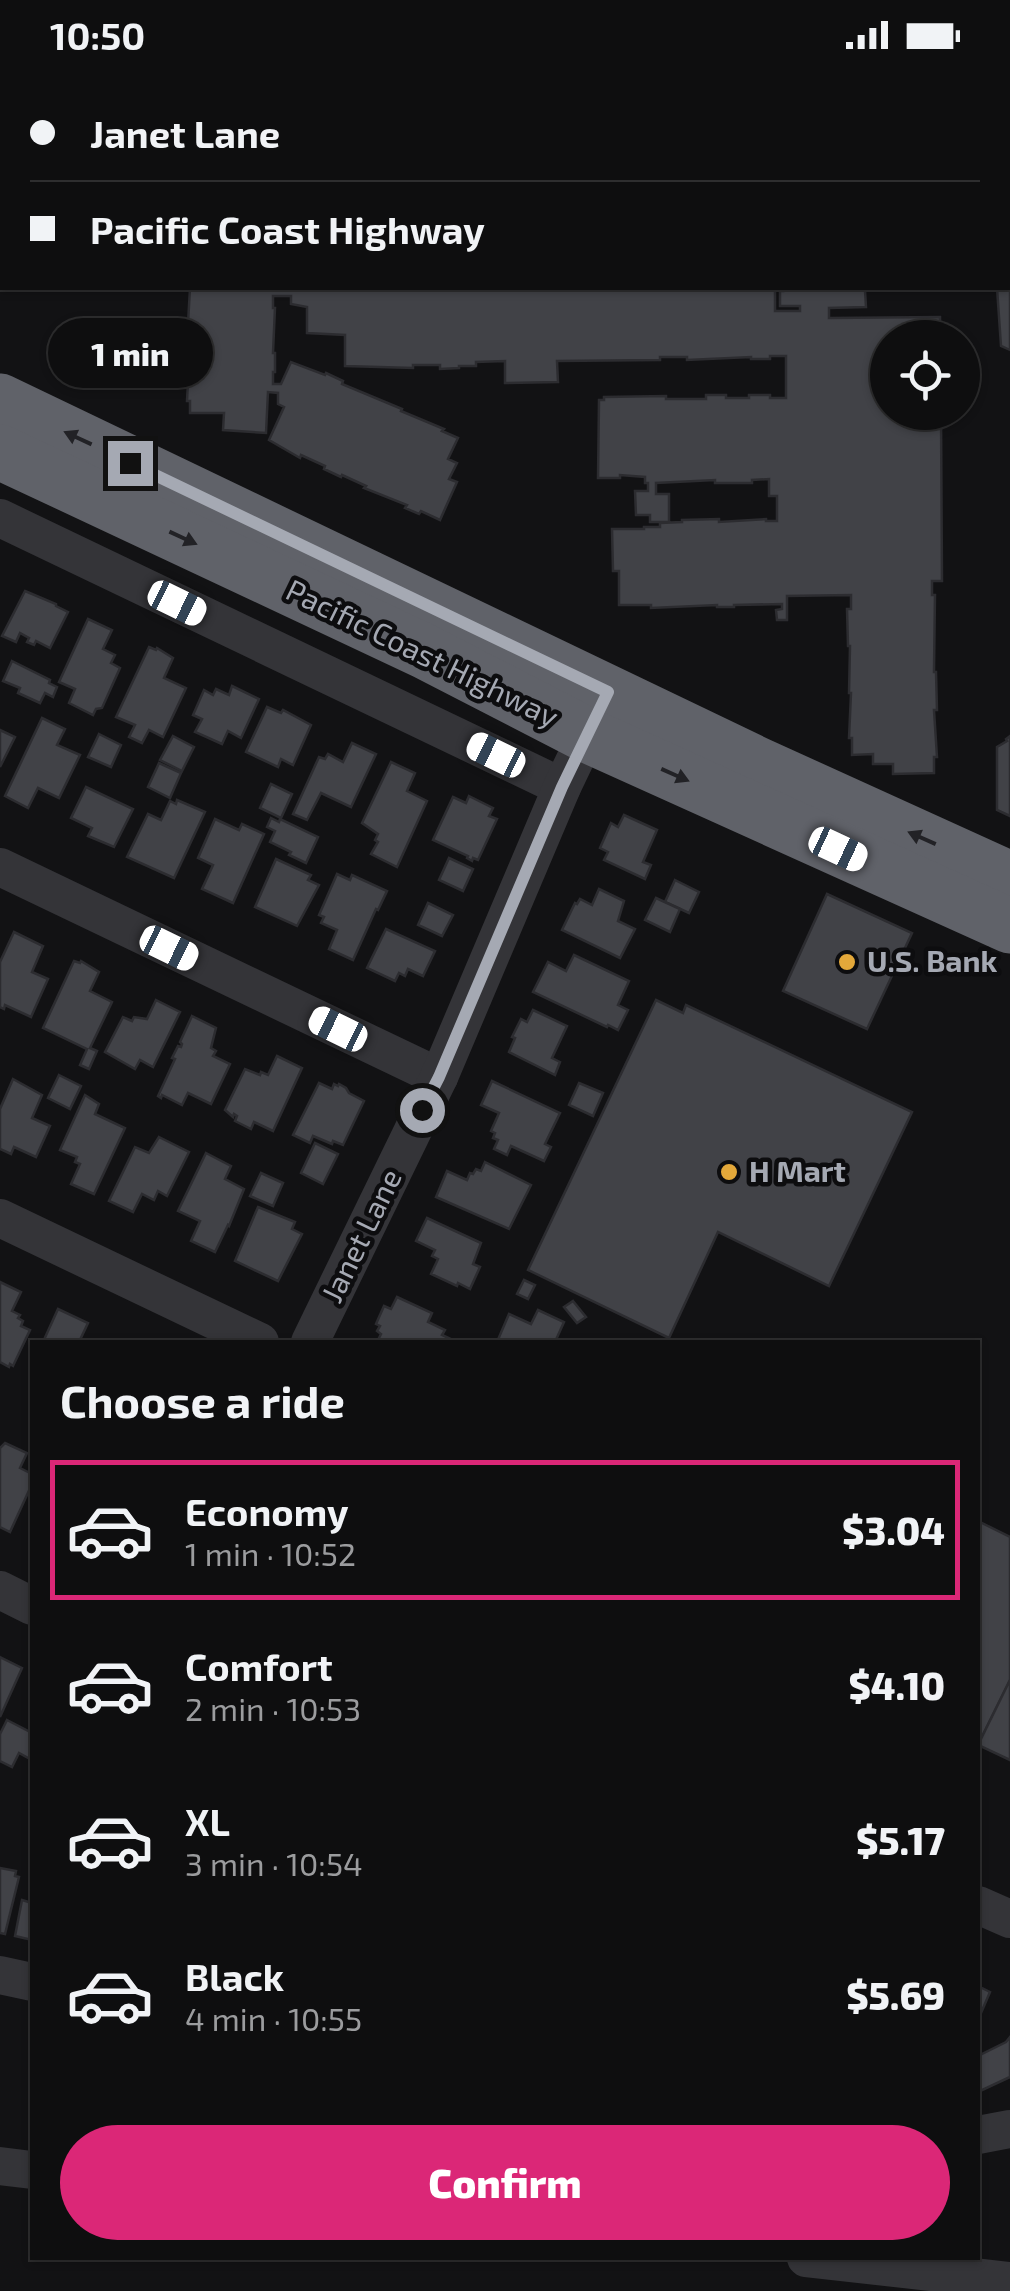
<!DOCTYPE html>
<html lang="en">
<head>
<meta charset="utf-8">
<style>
  :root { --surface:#0e0e0f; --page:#171718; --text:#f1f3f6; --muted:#9b9c9e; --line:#2e2e2f; --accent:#db2777 }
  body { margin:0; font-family:"Exo 2",sans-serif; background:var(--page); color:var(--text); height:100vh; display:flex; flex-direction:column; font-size:38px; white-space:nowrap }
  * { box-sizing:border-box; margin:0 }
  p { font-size:32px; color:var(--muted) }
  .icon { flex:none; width:55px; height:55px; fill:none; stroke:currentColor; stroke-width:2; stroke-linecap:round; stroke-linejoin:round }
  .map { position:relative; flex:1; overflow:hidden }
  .sheet { position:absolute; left:30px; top:1270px; width:950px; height:920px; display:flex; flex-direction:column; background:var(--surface); border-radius:0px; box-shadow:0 2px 8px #0004,0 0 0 2px var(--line) }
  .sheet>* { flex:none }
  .hud { position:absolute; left:0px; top:0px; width:1010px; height:220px; box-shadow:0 2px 8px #0004,0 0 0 2px var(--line); display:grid; align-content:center; height:220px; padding:0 30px; background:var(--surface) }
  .tools { position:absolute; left:870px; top:250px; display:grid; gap:20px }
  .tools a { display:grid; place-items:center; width:110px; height:110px; border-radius:50%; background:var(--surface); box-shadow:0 2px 8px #0004,0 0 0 2px var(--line); font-size:50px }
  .end { position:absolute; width:45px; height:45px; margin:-22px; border:12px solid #a5a9b3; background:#111; box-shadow:0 0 0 5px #111 }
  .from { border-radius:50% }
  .bubble { position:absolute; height:70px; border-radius:35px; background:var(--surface); box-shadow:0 2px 8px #0004,0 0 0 2px var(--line); font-size:32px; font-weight:800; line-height:70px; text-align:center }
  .car { position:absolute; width:30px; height:60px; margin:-30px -15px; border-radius:12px; box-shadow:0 0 8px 2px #0007; background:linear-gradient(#fff 24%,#345 0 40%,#fff 0 76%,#345 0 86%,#fff 0) }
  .hud b { display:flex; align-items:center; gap:35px; height:95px; font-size:38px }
  .hud b+b { border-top:2px solid var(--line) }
  .hud i { width:25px; height:25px; background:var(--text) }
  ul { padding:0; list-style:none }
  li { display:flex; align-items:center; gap:30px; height:140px; margin:0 20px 15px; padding:0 10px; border:5px solid transparent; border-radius:0px }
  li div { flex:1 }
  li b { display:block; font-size:38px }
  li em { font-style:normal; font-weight:800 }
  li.on { border-color:var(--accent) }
  li>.icon { width:90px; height:90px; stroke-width:1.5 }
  h2 { padding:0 30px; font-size:45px; line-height:120px }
  .cta { display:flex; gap:20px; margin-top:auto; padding:20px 30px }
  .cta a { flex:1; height:115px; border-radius:60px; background:var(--accent); color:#fff; font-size:40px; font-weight:800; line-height:115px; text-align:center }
  .status { display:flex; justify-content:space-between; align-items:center; height:70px; padding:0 50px; background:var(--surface); direction:ltr }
  .status svg { height:28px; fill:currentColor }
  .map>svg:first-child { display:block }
  .building { fill:#414247; stroke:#2c2c30; stroke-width:2.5 }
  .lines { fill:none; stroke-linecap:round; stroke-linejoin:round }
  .minor { stroke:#343438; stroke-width:38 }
  .highway { stroke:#606269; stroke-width:55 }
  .oneway { fill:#222226 }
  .route { stroke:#a5a9b3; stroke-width:12 }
  .poi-dot { fill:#e3a83a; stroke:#0d0d0f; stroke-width:4 }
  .labels { text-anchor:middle; stroke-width:9; stroke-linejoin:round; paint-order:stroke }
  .street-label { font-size:30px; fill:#a5a9b3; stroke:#0d0d0f }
  .poi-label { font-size:30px; font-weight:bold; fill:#a5a9b3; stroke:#0d0d0f; text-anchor:start }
</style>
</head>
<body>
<div class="status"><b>10:50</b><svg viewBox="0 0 49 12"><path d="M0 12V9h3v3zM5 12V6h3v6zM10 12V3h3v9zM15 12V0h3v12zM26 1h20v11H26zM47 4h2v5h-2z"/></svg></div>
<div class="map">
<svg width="1010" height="2221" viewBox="0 0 1010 2221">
  <rect width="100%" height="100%" fill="#121214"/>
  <g class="building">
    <rect x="36" y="0" width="72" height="2"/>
    <rect x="183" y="0" width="155" height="2"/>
    <rect x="373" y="0" width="85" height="2"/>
    <rect x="539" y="0" width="85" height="2"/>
    <path d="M655 0H740V2H657Z"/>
    <rect x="781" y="0" width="85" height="2"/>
    <path d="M1008 55H1010V280L1001 276 997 218H1008Z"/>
    <path d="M190 218H775V241H800V236H780V221H783V218H868V220H865L866 237 829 238V248L940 247V268H888V342H941L942 511H932V525H935L934 602H936L937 640H934L937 687H934V703L893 704V694H873V684L852 685V668H849L851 623H849L850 576H848L847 539H851V525L787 526V550H777L776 540 782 539V534L734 535V537H717V535L651 538V535H619V501H613L612 459H644V457H660V453L682 452V450L719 449V452L766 449V451H777V426H769V409L752 410V413H715V410L656 413V424H669V452H650V445H636L635 421H648V413H645V407L620 405V408H598L599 330H604V327L666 326V329H706V325H726V328H749V325H770V328H786V286H770V289H751V287L687 290V287H660V290L557 291 558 312 505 313V291L476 292V296H459V298L440 299V295H413V298L345 296V265L307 263V237L291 234V226H273V238H275L273 283H275V302H273V314H281L291 292 325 305 326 303 343 311 342 314 402 339 401 341 444 359 442 361 458 368 448 389 457 393 449 409 457 412 440 450 421 441 419 444 405 438 407 435 364 418 366 416 342 405 341 407 324 399 325 396 301 385 300 388 269 370 284 337 278 334V323L268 322 266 363 223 360 224 343H190V331H187L190 271H187Z"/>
    <path d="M25 521 56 534V536L68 542 50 578 36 571 34 575 27 572 29 568 20 563 16 572 2 566Z"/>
    <path d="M88 549 112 560 103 579 115 585 111 593 120 598 102 638 96 639 93 645 69 633 75 619 59 612Z"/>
    <path d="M149 577 156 580 157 578 173 588 164 608 186 618 163 667 149 660 142 673 129 667 135 655 116 647Z"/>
    <path d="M12 591 50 610 49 613 57 617 53 627 45 623 40 633 18 623 20 618 3 611Z"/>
    <path d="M232 616 259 629 241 668 228 661 222 674 195 662 202 649 193 645 204 620 213 625 216 619 229 625Z"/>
    <path d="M267 637 281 643 283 640 311 655 293 695 281 689 278 697 246 682Z"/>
    <path d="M42 648 65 659 57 675 80 685 59 728 38 718 28 738 5 726Z"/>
    <path d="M0 660 15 667 0 697Z"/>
    <path d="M99 664 121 675 111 697 88 687Z"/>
    <path d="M173 666 194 677 182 701 160 690Z"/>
    <path d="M1010 666V746L997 740V677L1007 671 1006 669Z"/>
    <path d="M352 673 376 684 351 737 321 723 307 750 293 744 319 687 325 689 328 684 343 692Z"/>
    <path d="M391 692 415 703 407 721 427 731 397 797 371 784 378 772 375 770 378 764 362 753Z"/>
    <path d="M159 693 181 703 170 728 148 717Z"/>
    <path d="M271 714 292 724 281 748 260 738Z"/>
    <path d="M86 717 133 739 114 777 88 766 92 758 71 748Z"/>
    <path d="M469 726 493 738 489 746 497 749 478 790 473 788 472 791 467 788 468 786 433 770 453 727 466 733Z"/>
    <path d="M177 730 205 742 174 808 127 787 148 744 161 750 170 731 176 734Z"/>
    <path d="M624 745 657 760 643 792 651 795 645 809 604 790 608 782 600 778 611 753 618 757Z"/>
    <path d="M271 748 279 752 280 749 318 767 306 793 289 785 291 782 270 772 275 761 267 757Z"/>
    <path d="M215 749 239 760 242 754 264 764 233 833 202 819 213 795 198 788Z"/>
    <path d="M449 788 473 799 463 821 439 810Z"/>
    <path d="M276 789 311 805 308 810 319 815 297 856 255 837Z"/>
    <path d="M337 804 350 810 352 805 387 821 378 840 376 839 353 890 329 879 337 860 321 853 324 847 319 845Z"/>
    <path d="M675 810 699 822 689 843 665 832Z"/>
    <path d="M599 819 624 831 618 851 635 859 620 888 562 860 575 833 577 834 580 829 592 835Z"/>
    <path d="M827 824 912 863 867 959 783 921Z"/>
    <path d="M656 828 680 839 670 862 645 850Z"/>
    <path d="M428 833 453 845 442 866 418 855Z"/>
    <path d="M386 859 435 881 423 906 408 899 405 906 399 903 395 911 367 898Z"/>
    <path d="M14 862 43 876 32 902 48 909 31 947 5 935 4 939 0 937V892Z"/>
    <path d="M574 885 629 911 618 935 628 940 618 960 608 955 607 957 533 922 548 892 566 901Z"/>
    <path d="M74 891 80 893 81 891 99 902 90 921 112 932 90 978 97 981 89 999 80 995 87 979 43 958Z"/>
    <path d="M156 930 180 942 153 997 140 990 135 999 105 982 123 947 132 951 134 947 147 949Z"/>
    <path d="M656 930 683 943 686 935 912 1042 829 1216 718 1162 669 1268 528 1200Z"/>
    <path d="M533 940 567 956 552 988 560 992 555 1005 509 982 515 968 512 967 521 949 527 952Z"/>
    <path d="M192 946 216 958 211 978 216 981 213 986 230 994 211 1034 188 1023 182 1035 162 1025 161 1028 158 1026 175 989 172 988 178 976 181 977 182 974 180 972Z"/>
    <path d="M277 986 302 998 273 1061 254 1052 251 1059 235 1051 237 1046 234 1044 233 1047 225 1040 245 999 260 1005 261 1002 268 1005Z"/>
    <path d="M59 1005 81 1016 70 1039 48 1028Z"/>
    <path d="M13 1009 42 1025 32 1048 50 1056 36 1087 14 1077 11 1084 0 1079V1039Z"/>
    <path d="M492 1011 560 1043 545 1074 551 1077 544 1091 511 1076 507 1085 494 1079 498 1070 493 1068 495 1063 491 1061 499 1043 481 1035Z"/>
    <path d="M319 1013 332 1019 334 1014 338 1016 339 1014 346 1018 349 1023 364 1031 343 1075 333 1071 332 1074 313 1066 310 1073 293 1065Z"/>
    <path d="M579 1013 603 1023 593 1046 569 1035Z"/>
    <path d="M85 1025 99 1034 95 1044 125 1058 94 1124 71 1114 80 1094 75 1092 77 1087 60 1080Z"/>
    <path d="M159 1067 189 1082 167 1126 158 1121 154 1130 142 1124 133 1142 109 1131 135 1077 149 1083Z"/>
    <path d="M315 1073 338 1084 323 1114 301 1103Z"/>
    <path d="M206 1083 231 1096 225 1109 244 1119 229 1156 228 1155 215 1182 191 1171 200 1151 178 1141Z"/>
    <path d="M485 1092 531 1115 509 1159 436 1127 447 1101 467 1110 470 1103 473 1104 476 1099 481 1101Z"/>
    <path d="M261 1103 283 1113 273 1136 250 1126Z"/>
    <path d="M258 1137 295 1152 292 1159 302 1164 278 1211 235 1191Z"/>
    <path d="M427 1148 481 1173 473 1194 480 1197 470 1219 458 1213 457 1216 431 1204 438 1189 432 1186 435 1180 416 1171Z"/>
    <path d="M524 1210 535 1215 528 1229 517 1224Z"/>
    <path d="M0 1212 21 1222 12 1241 20 1245 18 1248 23 1251 21 1256 30 1260 13 1296 10 1294 9 1297 0 1292Z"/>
    <path d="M397 1227 432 1243 428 1252 445 1260 442 1265 457 1272H377L381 1264 377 1261 380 1256 376 1254 384 1236 391 1239Z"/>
    <path d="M573 1231 586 1247 577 1253 564 1237Z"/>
    <path d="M58 1239 88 1253 79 1272H43Z"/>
    <path d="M538 1240 564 1252 555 1272H497L509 1244 531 1254Z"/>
    <path d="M5 1373 27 1383 20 1398 32 1404V1414L10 1462 0 1457V1378Z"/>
    <path d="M978 1451 1010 1467V1610L978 1675Z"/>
    <path d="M0 1587 22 1598 0 1647Z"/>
    <path d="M1010 1610V1690L978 1675Z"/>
    <path d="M7 1650 32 1663 30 1689 19 1683 12 1697 0 1691V1664Z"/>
    <path d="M0 1798 16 1801 15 1806 19 1807 5 1864 0 1863Z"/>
    <path d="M22 1830 32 1833V1870L15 1866Z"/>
    <path d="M978 1916 990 1922 978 1950Z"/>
    <path d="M1010 1967V2007L978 2022V1986L1006 1972Z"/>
  </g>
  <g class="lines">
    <g class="minor">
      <path d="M0 448 562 717"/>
      <path d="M0 797 439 1007"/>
      <path d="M0 1148 260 1272"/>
      <path d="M310 1272 439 1007 562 717 596 646"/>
      <path d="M0 1520 32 1536"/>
      <path d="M978 1835 1010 1849"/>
      <path d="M0 1905 32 1912"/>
      <path d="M978 2065 1010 2059"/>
      <path d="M0 2096 32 2100"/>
      <path d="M806 2188 1010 2211"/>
    </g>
    <g class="highway">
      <path d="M0 331 757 694 1010 809"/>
      <path d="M0 382 424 581 587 665 1010 856"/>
    </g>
  </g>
  <defs><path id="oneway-solid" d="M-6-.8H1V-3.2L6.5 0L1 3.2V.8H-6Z" transform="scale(2.5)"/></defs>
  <g class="oneway">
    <use href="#oneway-solid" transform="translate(78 368) rotate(-155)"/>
    <use href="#oneway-solid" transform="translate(183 468) rotate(25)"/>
    <use href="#oneway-solid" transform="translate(675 705) rotate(24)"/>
    <use href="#oneway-solid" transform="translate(922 768) rotate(-156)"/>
  </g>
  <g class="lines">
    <path class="route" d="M130 393 608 622 562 717 439 1007 422 1040"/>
  </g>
  <g class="poi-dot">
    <circle cx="847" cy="892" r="10"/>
    <circle cx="729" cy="1102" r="10"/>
  </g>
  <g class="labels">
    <g class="street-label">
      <text transform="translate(422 584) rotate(26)" y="10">Pacific Coast Highway</text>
      <text transform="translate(362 1166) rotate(-64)" y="10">Janet Lane</text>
    </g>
    <g class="poi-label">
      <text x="867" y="902">U.S. Bank</text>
      <text x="749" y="1112">H Mart</text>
    </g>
  </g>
</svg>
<div class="tools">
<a><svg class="icon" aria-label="locate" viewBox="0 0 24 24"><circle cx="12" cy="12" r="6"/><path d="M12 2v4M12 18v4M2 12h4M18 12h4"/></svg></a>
</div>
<i class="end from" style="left:422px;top:1040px"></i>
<i class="end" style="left:130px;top:393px"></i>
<div class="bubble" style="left:48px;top:248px;width:165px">1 min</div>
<i class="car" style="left:177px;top:533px;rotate:116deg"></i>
<i class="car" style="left:496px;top:685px;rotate:296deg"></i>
<i class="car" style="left:838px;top:779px;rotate:115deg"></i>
<i class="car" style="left:169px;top:878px;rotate:116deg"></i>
<i class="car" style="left:338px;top:959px;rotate:296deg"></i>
<div class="hud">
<b><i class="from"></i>Janet Lane</b>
<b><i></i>Pacific Coast Highway</b>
</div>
<section class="sheet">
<h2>Choose a ride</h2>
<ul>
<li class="on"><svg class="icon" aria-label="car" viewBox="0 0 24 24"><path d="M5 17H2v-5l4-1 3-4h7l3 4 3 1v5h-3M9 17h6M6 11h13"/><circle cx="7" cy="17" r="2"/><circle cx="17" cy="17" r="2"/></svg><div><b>Economy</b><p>1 min · 10:52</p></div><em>$3.04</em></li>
<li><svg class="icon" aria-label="car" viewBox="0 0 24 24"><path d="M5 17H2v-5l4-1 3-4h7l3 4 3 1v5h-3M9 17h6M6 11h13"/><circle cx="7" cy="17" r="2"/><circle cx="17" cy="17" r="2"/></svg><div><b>Comfort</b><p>2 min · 10:53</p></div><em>$4.10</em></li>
<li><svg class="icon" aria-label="car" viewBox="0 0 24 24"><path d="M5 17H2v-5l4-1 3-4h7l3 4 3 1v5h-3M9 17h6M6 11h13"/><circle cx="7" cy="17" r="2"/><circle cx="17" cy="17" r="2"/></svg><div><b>XL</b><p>3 min · 10:54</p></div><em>$5.17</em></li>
<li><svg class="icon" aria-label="car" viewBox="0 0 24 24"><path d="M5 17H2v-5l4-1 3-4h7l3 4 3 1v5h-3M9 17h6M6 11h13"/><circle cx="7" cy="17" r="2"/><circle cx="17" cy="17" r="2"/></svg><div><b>Black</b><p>4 min · 10:55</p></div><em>$5.69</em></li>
</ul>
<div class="cta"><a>Confirm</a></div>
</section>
</div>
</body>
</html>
